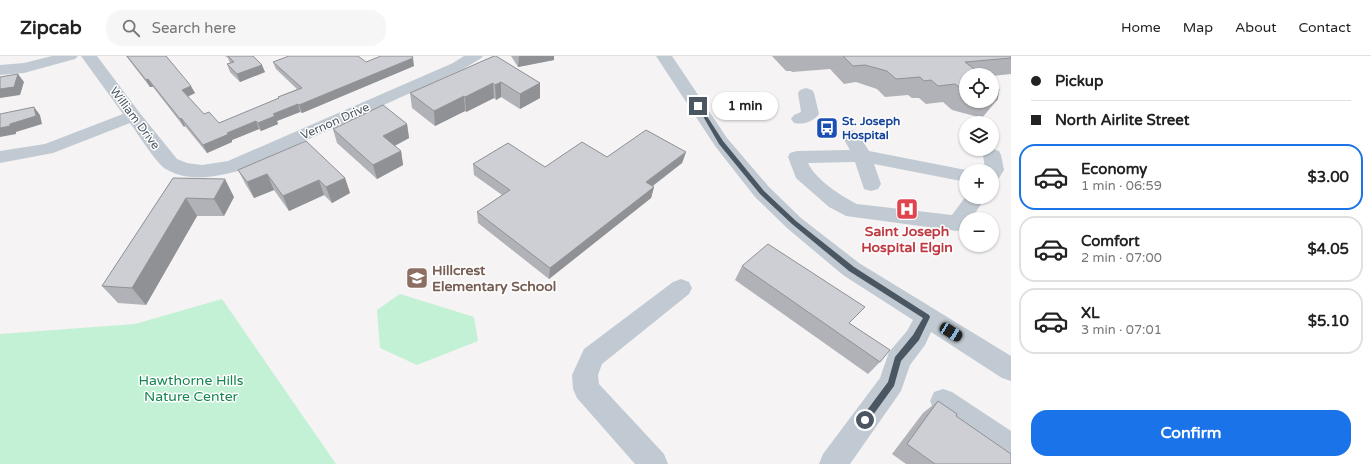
<!DOCTYPE html>
<html lang="en">
<head>
<meta charset="utf-8">
<style>
  :root { --surface:#fff; --page:#f6f6f6; --text:#222; --muted:#767676; --line:#e0e0e0; --accent:#1a73e8 }
  body { margin:0; font-family:"Varela Round",sans-serif; background:var(--page); color:var(--text); height:100vh; display:flex; flex-direction:column; font-size:15px; white-space:nowrap }
  * { box-sizing:border-box; margin:0 }
  p { font-size:13px; color:var(--muted) }
  .icon { flex:none; width:22px; height:22px; fill:none; stroke:currentColor; stroke-width:2; stroke-linecap:round; stroke-linejoin:round }
  .map { position:relative; flex:1; overflow:hidden }
  .panel { display:flex; flex-direction:column; background:var(--surface); width:360px }
  .panel>* { flex:none }
  .guide { display:grid; align-content:center; height:88px; padding:0 20px; background:var(--surface) }
  .buttons { position:absolute; left:959px; top:12px; display:grid; gap:8px }
  .buttons a { display:grid; place-items:center; width:40px; height:40px; border-radius:50%; background:var(--surface); box-shadow:0 1px 3px #0004; font-size:20px }
  .end { position:absolute; width:18px; height:18px; margin:-9px; border:5px solid #4a5661; background:#fff; box-shadow:0 0 0 2px #fff }
  .from { border-radius:50% }
  .bubble { position:absolute; height:28px; border-radius:14px; background:var(--surface); box-shadow:0 1px 3px #0004; font-size:13px; font-weight:800; line-height:28px; text-align:center }
  .car { position:absolute; width:12px; height:24px; margin:-12px -6px; border-radius:5px; box-shadow:0 0 3px 1px #0007; background:linear-gradient(#222 24%,#8ab4d8 0 40%,#222 0 76%,#8ab4d8 0 86%,#222 0) }
  .guide b { display:flex; align-items:center; gap:14px; height:38px; font-size:15px }
  .guide b+b { border-top:1px solid var(--line) }
  .guide i { width:10px; height:10px; background:var(--text) }
  ul { padding:0; list-style:none }
  li { display:flex; align-items:center; gap:12px; height:66px; margin:0 8px 6px; padding:0 12px; border:2px solid var(--line); border-radius:16px }
  li div { flex:1 }
  li b { display:block; font-size:15px }
  li em { font-style:normal; font-weight:800 }
  li.on { border-color:var(--accent) }
  li>.icon { width:36px; height:36px; stroke-width:1.5 }
  .action { display:flex; gap:8px; margin-top:auto; padding:8px 20px }
  .action a { flex:1; height:46px; border-radius:16px; background:var(--accent); color:#fff; font-size:16px; font-weight:800; line-height:46px; text-align:center }
  header { display:flex; align-items:center; gap:24px; box-sizing:border-box; height:56px; padding:0 20px; background:var(--surface); border-bottom:1px solid var(--line) }
  header strong { font-size:19px }
  nav { display:flex; gap:22px; margin-inline-start:auto; font-size:14px }
  .search { width:280px; height:36px; background:var(--page); display:flex; align-items:center; gap:10px; box-sizing:border-box; padding:0 14px; border-radius:16px; color:var(--muted); font-size:15px }
  main { display:flex; flex:1; min-height:0 }
  .map>svg:first-child { display:block }
  .green { fill:#c3f1d5 }
  .lines { fill:none; stroke-linecap:round; stroke-linejoin:round }
  .minor { fill:#c1cad2; fill-rule:evenodd }
  .wall { fill:#b0b2b7 }
  .shaded-wall { fill:#909195 }
  .building { fill:#cdcfd5; stroke:#909195 }
  .route { fill:#4a5661 }
  .labels { text-anchor:middle; stroke-width:3; stroke-linejoin:round; paint-order:stroke }
  .far-street-label { font-size:12px; fill:#4a5661; stroke:#fff }
  .far-transit-label { font-size:12px; font-weight:bold; fill:#164399; stroke:#fff; text-anchor:start }
  .health-label { font-size:14px; font-weight:bold; fill:#be3a42; stroke:#fff }
  .education-label { font-size:14px; font-weight:bold; fill:#785e54; stroke:#fff; text-anchor:start }
  .park-label { font-size:14px; fill:#17864f; stroke:#fff }
</style>
</head>
<body>
<header>
<strong>Zipcab</strong>
<div class="search"><svg class="icon" aria-label="search" viewBox="0 0 24 24"><circle cx="10" cy="10" r="6"/><path d="M15 15l6 6"/></svg>Search here</div>
<nav><a>Home</a><a>Map</a><a>About</a><a>Contact</a></nav>
</header>
<main>
<div class="map">
<svg width="1011" height="408" viewBox="0 0 1011 408">
  <rect width="100%" height="100%" fill="#f5f3f3"/>
  <g class="green">
    <path d="M400 238 474 261 478 285 417 309 380 292 377 254Z"/>
    <path d="M222 243 336 408H0V278L135 268Z"/>
  </g>
  <g class="lines">
    <g class="minor">
      <path d="M52 0H78L75 3 24 17 0 19V9L24 7Z"/>
      <path d="M81 0H97L139 56 177 103 187 107 202 109 228 105 453 7 464 0H483L480 3 463 13 241 114C217 121 187 127 164 112 156 106 137 77 130 67L53 97 0 107V95L45 88 123 58Z"/>
      <path d="M656 0H672L727 82 769 131 801 162 859 207 1011 300V325L1002 322 931 276 925 289 910 309 901 335 850 408H819L823 398 880 322 889 296 907 275 913 264 843 219 787 172 755 141 715 90Z"/>
      <path d="M806 32 812 34 814 37 819 58C813 66 803 69 794 67L791 63 794 59 801 56 798 37 800 34Z"/>
      <path d="M851 74 857 76 869 95 971 115H966V126L874 108 881 128 878 133 871 135 864 133 855 106 808 107C815 123 841 140 857 148L952 159 966 140 986 141 971 163H966C966 171 965 172 957 175L846 160 829 151 796 122 788 101 790 97 797 95 850 94 842 80 845 76Z"/>
      <path d="M992 93 999 95 1001 99 1004 114 999 122 992 124V115H984L985 113 983 99 985 95Z"/>
      <path d="M681 223 689 226 692 232 689 238 602 308 598 319 599 328 664 398 668 408H635L577 342 573 333 572 319 584 293 673 226Z"/>
      <path d="M943 333 952 336 1011 375V406L1001 402 934 354 930 345 934 336Z"/>
    </g>
  </g>
  <g class="wall">
    <path d="M126 0H166L195 37 188 41 204 58 219 67 279 43 278 41 297 33 276 13 273 6H366L414 10 302 57 300 56 277 65 278 68 261 75 259 73 232 84V86L207 97 185 70 184 71 153 31H150Z"/>
    <path d="M225 0H253L265 16 240 26 230 16 227 8 230 7 228 2Z"/>
    <path d="M494 0 540 27V42L520 53 501 41 496 44 494 42 466 56 465 55 435 70 412 52 410 37Z"/>
    <path d="M511 0H554V4L518 11Z"/>
    <path d="M772 0H1011V18L992 20V19H966V45H992V27L997 44 982 62 952 54 943 46 926 48 919 42H912L908 39 885 41 877 33 856 26 844 28 830 13 792 16 791 15H786Z"/>
    <path d="M407 68 409 82 395 90 401 95 403 109 377 123 337 87 333 73Z"/>
    <path d="M686 96 682 107 653 130 654 131 651 142 549 223 478 167 477 156 502 139 474 119 473 108 545 111 607 101Z"/>
    <path d="M238 114 345 122 350 137 332 147 324 139 289 155 274 134 254 142 246 129Z"/>
    <path d="M173 122 234 141 224 160H197L146 249 118 247 102 230Z"/>
    <path d="M742 210 850 268 880 306 868 318 735 224Z"/>
    <path d="M938 345 956 360 1011 408H906L892 398 923 357Z"/>
  </g>
  <g class="shaded-wall">
    <path d="M519 0H554V4L518 11Z"/>
    <path d="M413 2 414 10 302 57 299 49Z"/>
    <path d="M262 9 265 16 240 26 237 18Z"/>
    <path d="M18 18 24 26 20 39 0 42V33Z"/>
    <path d="M148 23 153 31H150L146 24Z"/>
    <path d="M501 26V41L496 44 495 29Z"/>
    <path d="M493 27 494 42 466 56 465 41Z"/>
    <path d="M540 27V42L520 53V38Z"/>
    <path d="M191 30 195 37 186 41 182 34Z"/>
    <path d="M464 40 465 55 435 70 434 55Z"/>
    <path d="M298 48 300 56 277 65 278 68 261 75 258 67 273 58Z"/>
    <path d="M34 51 40 59 42 68 16 76V78L0 81V72Z"/>
    <path d="M181 62 185 70 184 71 180 63Z"/>
    <path d="M256 65 259 73 232 84V86L207 97 203 89 227 77Z"/>
    <path d="M407 68 409 82 386 94 383 80Z"/>
    <path d="M401 95 403 109 377 123 373 109Z"/>
    <path d="M686 96 682 107 643 137 646 126Z"/>
    <path d="M267 118 274 134 254 142 247 126Z"/>
    <path d="M345 122 350 137 332 147 326 131Z"/>
    <path d="M225 123 234 141 224 160 214 143Z"/>
    <path d="M319 124 324 139 289 155 283 140Z"/>
    <path d="M654 131 651 142 549 223 550 212Z"/>
    <path d="M186 142 197 160 146 249 132 232Z"/>
  </g>
  <g class="building">
    <path d="M127 0H166L191 30 182 34 204 58 209 56 219 67 279 42 278 41 302 32 273 6 289 0H358L366 6 381 0H412L413 2 299 49 298 48 273 58 275 60 258 67 256 65 227 77 229 78 203 89 181 62 180 63 148 23 146 24Z"/>
    <path d="M228 0H253L262 9 237 18 227 8 234 6Z"/>
    <path d="M494 0H496L540 27 520 38 501 26 495 29 493 27 465 41 464 40 434 55 410 37Z"/>
    <path d="M843 0H1011V2L965 6 982 19H966V36L955 28 938 30 931 24 924 25 920 21 896 23 887 15 865 9 853 10Z"/>
    <path d="M18 18 14 31 0 33V21Z"/>
    <path d="M992 27 999 33 997 44 992 43Z"/>
    <path d="M383 49 407 68 383 80 401 95 373 109 333 73Z"/>
    <path d="M34 51 36 60 10 68V70L0 72V58Z"/>
    <path d="M646 74 686 96 646 126 654 131 550 212 477 156 510 134 473 108 508 87 545 111 582 86 607 101Z"/>
    <path d="M306 85 345 122 326 131 319 124 283 140 267 118 247 126 238 114Z"/>
    <path d="M173 122 225 123 214 143 186 142 132 232 102 230Z"/>
    <path d="M768 188 865 251 849 267 890 294 880 306 742 210Z"/>
    <path d="M938 345 957 358 956 360 1011 398V408H935L907 388Z"/>
  </g>
  <path class="route" d="M696 48H699L723 85 764 135 796 165 854 211 929 259 930 261 919 284 901 305 894 330 868 366H862V361L888 326 895 301 913 279 923 262 849 215 792 168 760 138 719 88Z"/>
  <defs>
    <g id="bus-square" transform="scale(1.15)"><rect x="-9" y="-9" width="18" height="18" rx="4" fill="#1a4fb4" stroke="#fff"/><path d="M-5-6H5V4H4V6H2V4H-2V6H-4V4H-5ZM-3.5-4V0h7V-4ZM-3.5 1.2v1.5H-2V1.2ZM2 1.2v1.5H3.5V1.2Z" fill="#fff"/></g>
    <g id="hospital-square" transform="scale(1.15)"><rect x="-9" y="-9" width="18" height="18" rx="4" fill="#e0444e" stroke="#fff"/><path d="M-5-5h3v3.5h4V-5h3V5h-3V1.5h-4V5h-3Z" fill="#fff"/></g>
    <g id="school-square" transform="scale(1.15)"><rect x="-9" y="-9" width="18" height="18" rx="4" fill="#8d6e63" stroke="#fff"/><path d="M0-5L7-2L0 1L-7-2ZM-4 1L0 2.5L4 1V4Q0 6-4 4Z" fill="#fff"/></g>
  </defs>
  <g fill-rule="evenodd">
    <use href="#bus-square" x="827" y="72"/>
    <use href="#hospital-square" x="907" y="153"/>
    <use href="#school-square" x="417" y="222"/>
  </g>
  <g class="labels">
    <g class="far-street-label">
      <text transform="translate(135 62) rotate(53)" y="4">William Drive</text>
      <text transform="translate(335 65) rotate(-24)" y="4">Vernon Drive</text>
    </g>
    <g class="far-transit-label">
      <text x="842" y="69">St. Joseph<tspan x="842" dy="14">Hospital</tspan></text>
    </g>
    <g class="health-label">
      <text x="907" y="180">Saint Joseph<tspan x="907" dy="16">Hospital Elgin</tspan></text>
    </g>
    <g class="education-label">
      <text x="432" y="219">Hillcrest<tspan x="432" dy="16">Elementary School</tspan></text>
    </g>
    <g class="park-label">
      <text x="191" y="329">Hawthorne Hills<tspan x="191" dy="16">Nature Center</tspan></text>
    </g>
  </g>
</svg>
<div class="buttons">
<a><svg class="icon" aria-label="locate" viewBox="0 0 24 24"><circle cx="12" cy="12" r="6"/><path d="M12 2v4M12 18v4M2 12h4M18 12h4"/></svg></a>
<a><svg class="icon" aria-label="layers" viewBox="0 0 24 24"><path d="M12 4l9 5-9 5-9-5zM3 14l9 5 9-5"/></svg></a>
<a>+</a>
<a>−</a>
</div>
<i class="end from" style="left:865px;top:364px"></i>
<i class="end" style="left:698px;top:50px"></i>
<div class="bubble" style="left:712px;top:36px;width:66px">1 min</div>
<i class="car" style="left:951px;top:276px;rotate:122deg"></i>
</div>
<section class="panel">
<div class="guide">
<b><i class="from"></i>Pickup</b>
<b><i></i>North Airlite Street</b>
</div>
<ul>
<li class="on"><svg class="icon" aria-label="car" viewBox="0 0 24 24"><path d="M5 17H2v-5l4-1 3-4h7l3 4 3 1v5h-3M9 17h6M6 11h13"/><circle cx="7" cy="17" r="2"/><circle cx="17" cy="17" r="2"/></svg><div><b>Economy</b><p>1 min · 06:59</p></div><em>$3.00</em></li>
<li><svg class="icon" aria-label="car" viewBox="0 0 24 24"><path d="M5 17H2v-5l4-1 3-4h7l3 4 3 1v5h-3M9 17h6M6 11h13"/><circle cx="7" cy="17" r="2"/><circle cx="17" cy="17" r="2"/></svg><div><b>Comfort</b><p>2 min · 07:00</p></div><em>$4.05</em></li>
<li><svg class="icon" aria-label="car" viewBox="0 0 24 24"><path d="M5 17H2v-5l4-1 3-4h7l3 4 3 1v5h-3M9 17h6M6 11h13"/><circle cx="7" cy="17" r="2"/><circle cx="17" cy="17" r="2"/></svg><div><b>XL</b><p>3 min · 07:01</p></div><em>$5.10</em></li>
</ul>
<div class="action"><a>Confirm</a></div>
</section>
</main>
</body>
</html>
